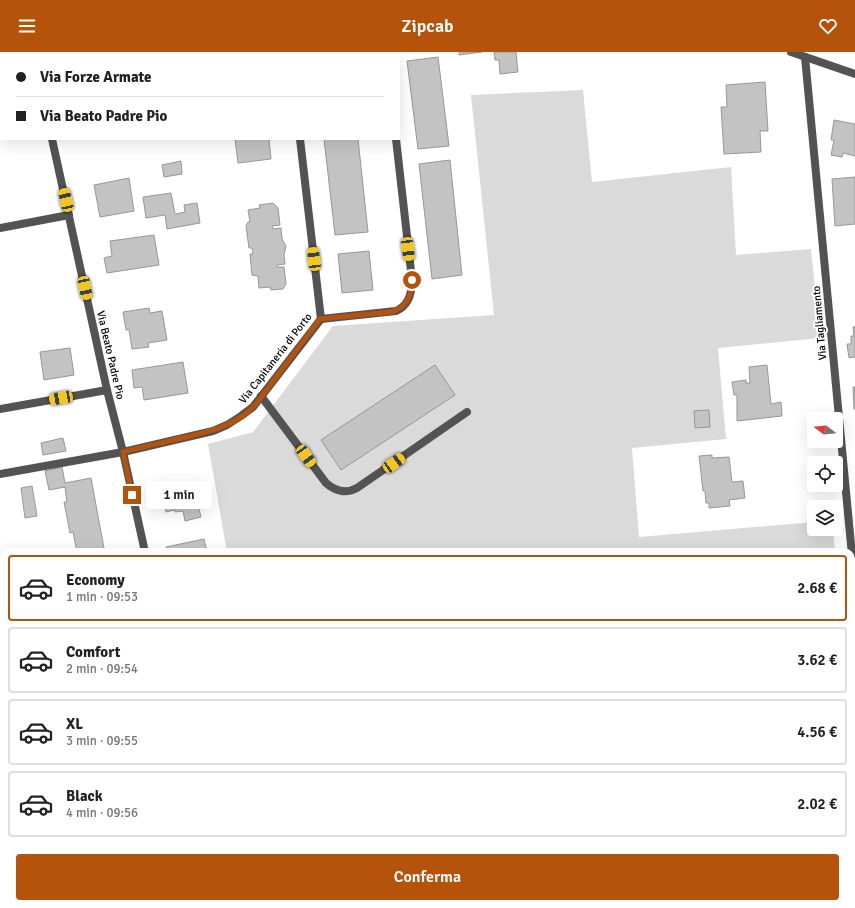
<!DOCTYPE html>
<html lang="it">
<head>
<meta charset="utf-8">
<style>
  :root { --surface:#fff; --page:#f2f2f2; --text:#202124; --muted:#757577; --line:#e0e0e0; --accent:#b45309 }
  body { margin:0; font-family:Signika,sans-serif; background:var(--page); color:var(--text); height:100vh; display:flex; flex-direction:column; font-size:15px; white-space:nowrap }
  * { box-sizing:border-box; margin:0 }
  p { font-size:13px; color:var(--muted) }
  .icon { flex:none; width:22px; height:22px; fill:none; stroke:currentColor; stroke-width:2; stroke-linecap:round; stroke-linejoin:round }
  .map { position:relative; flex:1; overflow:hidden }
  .drawer { position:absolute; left:0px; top:496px; width:855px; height:360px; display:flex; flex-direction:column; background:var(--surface); border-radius:12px 12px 0 0; box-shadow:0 4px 16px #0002 }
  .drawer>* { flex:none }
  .hud { position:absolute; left:0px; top:0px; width:400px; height:88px; box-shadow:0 4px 16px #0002; display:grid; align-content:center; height:88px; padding:0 16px; background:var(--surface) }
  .needle { width:26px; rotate:286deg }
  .tools { position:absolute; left:807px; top:360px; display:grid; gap:8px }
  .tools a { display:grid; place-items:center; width:36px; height:36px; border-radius:4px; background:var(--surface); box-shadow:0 4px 16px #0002; font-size:20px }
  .end { position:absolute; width:18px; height:18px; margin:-9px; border:5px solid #b45309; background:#fff; box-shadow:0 0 0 2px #fff }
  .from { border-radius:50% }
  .bubble { position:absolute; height:28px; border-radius:4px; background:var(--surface); box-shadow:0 4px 16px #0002; font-size:13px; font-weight:600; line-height:28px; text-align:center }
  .car { position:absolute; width:12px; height:24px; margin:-12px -6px; border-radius:5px; box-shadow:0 0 3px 1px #0007; background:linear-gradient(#f5c518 24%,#345 0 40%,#f5c518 0 76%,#345 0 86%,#f5c518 0) }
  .hud b { display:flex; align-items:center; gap:14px; height:38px; font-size:15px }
  .hud b+b { border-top:1px solid var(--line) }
  .hud i { width:10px; height:10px; background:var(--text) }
  ul { padding:7px 0 0; list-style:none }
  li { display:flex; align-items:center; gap:12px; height:66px; margin:0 8px 6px; padding:0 8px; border:2px solid var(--line); border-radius:4px }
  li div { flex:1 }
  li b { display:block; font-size:15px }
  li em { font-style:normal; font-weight:600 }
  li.current { border-color:var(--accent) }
  li>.icon { width:36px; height:36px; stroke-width:1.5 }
  .button { display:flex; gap:8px; margin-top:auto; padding:8px 16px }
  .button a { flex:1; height:46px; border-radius:4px; background:var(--accent); color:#fff; font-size:16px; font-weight:600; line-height:46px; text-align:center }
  header { display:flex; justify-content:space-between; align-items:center; height:52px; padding:0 16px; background:var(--accent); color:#fff; font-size:18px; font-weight:600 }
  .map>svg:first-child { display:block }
  .green { fill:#dadada }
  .building { fill:#c3c3c3; stroke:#979797 }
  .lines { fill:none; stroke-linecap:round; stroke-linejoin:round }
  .path { stroke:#757575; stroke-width:2.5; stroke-dasharray:1 2; stroke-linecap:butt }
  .minor { stroke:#535353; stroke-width:8 }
  .route { stroke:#b45309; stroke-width:5 }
  .labels { text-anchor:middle; stroke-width:4; stroke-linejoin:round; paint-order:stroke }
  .street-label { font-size:11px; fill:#000; stroke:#fff }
</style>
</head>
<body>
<header><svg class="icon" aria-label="menu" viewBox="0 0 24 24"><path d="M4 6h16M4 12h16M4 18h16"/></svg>Zipcab<svg class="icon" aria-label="heart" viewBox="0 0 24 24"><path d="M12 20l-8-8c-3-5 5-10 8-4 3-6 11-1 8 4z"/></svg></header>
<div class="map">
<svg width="855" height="856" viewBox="0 0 855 856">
  <rect width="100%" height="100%" fill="#fff"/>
  <g class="green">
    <path d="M583 38 592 130 731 115 736 203 811 197 820 286 718 296 726 387 632 396 639 485 814 470V477H833L835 500H227L208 392 253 380 333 274 494 263 471 43Z"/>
    <path d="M0 797 4 818V852H11L12 856H0Z"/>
    <path d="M647 852H758L759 856H647Z"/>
  </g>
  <g class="building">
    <rect x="59" y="0" width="52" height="1"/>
    <rect x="315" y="0" width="31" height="1"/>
    <path d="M459 0H482L459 3Z"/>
    <path d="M494 0H516L518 20 500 22 499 8H495Z"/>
    <path d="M438 5 449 94 418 97 407 9Z"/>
    <path d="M765 30 768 79H760L761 100 724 102 721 55H727L726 33Z"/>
    <path d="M834 68 855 72V104L843 101 842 105 831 103 834 88H831Z"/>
    <path d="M235 87H269L271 107 238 111Z"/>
    <path d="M324 87H358L368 180 335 183Z"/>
    <path d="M450 108 462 223 432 227 419 112Z"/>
    <path d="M181 109 182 122 164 125 162 113Z"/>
    <path d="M855 125V172L835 174 832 127Z"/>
    <path d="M129 126 134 159 100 165 94 133Z"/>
    <path d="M171 141 175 162 185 160 184 153 197 151 200 171 167 177 165 163 146 166 143 145Z"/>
    <path d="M273 151 278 156 280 173 272 174 273 177 281 176 282 187 286 194 284 203 285 212 277 213V215H284L286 232 283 237 271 238 270 235 259 236 258 224 252 223 250 202H253L252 196H249L246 174 248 170H250L248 158 260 156 259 153Z"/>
    <path d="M154 183 159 213 107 221 104 206 112 204 110 189Z"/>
    <path d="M369 199 373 238 342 241 338 202Z"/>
    <path d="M149 256 150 261 162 259 167 288 148 291 149 295 132 297 129 278H126L123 260Z"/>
    <path d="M853 275H855V305L849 306 847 292H851V284H854Z"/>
    <path d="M70 296 74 323 44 328 40 300Z"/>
    <path d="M183 310 188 341 144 348 142 335 134 336 132 318Z"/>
    <path d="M435 313 455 343 341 418 321 388Z"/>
    <path d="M767 313 771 352 781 350 782 364 737 369V343H734L732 330 746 328V331H750L749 315Z"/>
    <path d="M853 335H855V357H854Z"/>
    <path d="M709 358 710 375 695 376 694 359Z"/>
    <path d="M63 386 66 399 43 403 41 391Z"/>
    <path d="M712 403V406L729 405 732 430 743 429 745 446 729 448 730 454 709 456V451H706L705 439H703L699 404Z"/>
    <path d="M62 415 65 431 91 426 104 496 85 500H77L73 480 70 481 64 450H67L65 435 49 438 45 419Z"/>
    <path d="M193 432 201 465 185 469 183 459 175 460V458L166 460 161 438 171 435V437Z"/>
    <path d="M32 434 37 464 25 466 21 436Z"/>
    <path d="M204 487 207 500H168L166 495Z"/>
    <path d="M33 852H62L63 856H34Z"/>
    <rect x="301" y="852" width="23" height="4"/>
    <path d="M349 852H378V856H350Z"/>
    <path d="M458 852H488L489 856H459Z"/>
    <path d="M761 852H793L794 856H762Z"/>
  </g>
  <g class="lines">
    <g class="path">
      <path d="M737 852 738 856"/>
      <path d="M654 856 679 852"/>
    </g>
    <g class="minor">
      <path d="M33 0V1"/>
      <path d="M290 0V1"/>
      <path d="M386 0V1"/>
      <path d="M791 0 855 22"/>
      <path d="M805 5 855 535"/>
      <path d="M52 87 107 338 123 400 145 500"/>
      <path d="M0 176 69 163"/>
      <path d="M321 267 396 259C408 254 412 241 412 228L396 87"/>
      <path d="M261 344 326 431C335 439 346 442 357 436L467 360"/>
      <path d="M0 357 107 338"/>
      <path d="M0 422 123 400 213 379 227 373 241 364 253 355 321 267 300 87"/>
      <path d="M0 659 4 658"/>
      <path d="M851 759H855"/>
      <path d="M225 852 226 856"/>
      <path d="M446 852 447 856"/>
      <path d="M633 852 634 856"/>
      <path d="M841 852 842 856"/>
      <path d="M123 856 139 852"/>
    </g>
  </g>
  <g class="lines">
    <path class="route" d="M132 443 123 400C141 395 160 391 178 387 206 380 236 375 256 352L320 267 390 260C406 257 412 244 412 228"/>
  </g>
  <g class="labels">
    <g class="street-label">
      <text transform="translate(819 271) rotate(-95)" y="4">Via Tagliamento</text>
      <text transform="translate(111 303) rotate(77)" y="4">Via Beato Padre Pio</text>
      <text transform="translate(275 306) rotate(-52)" y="4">Via Capitaneria di Porto</text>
    </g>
  </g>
</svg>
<div class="tools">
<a><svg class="needle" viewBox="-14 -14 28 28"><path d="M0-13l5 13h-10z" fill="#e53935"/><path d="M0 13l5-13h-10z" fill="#757577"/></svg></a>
<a><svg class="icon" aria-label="locate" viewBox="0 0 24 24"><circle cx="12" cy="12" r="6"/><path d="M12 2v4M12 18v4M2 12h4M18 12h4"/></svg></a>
<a><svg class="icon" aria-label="layers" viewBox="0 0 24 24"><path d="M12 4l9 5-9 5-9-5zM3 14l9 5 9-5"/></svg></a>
</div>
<i class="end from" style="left:412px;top:228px"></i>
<i class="end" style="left:132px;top:443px"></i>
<div class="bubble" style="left:146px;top:429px;width:66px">1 min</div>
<i class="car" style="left:66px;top:148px;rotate:347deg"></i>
<i class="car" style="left:408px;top:197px;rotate:173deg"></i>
<i class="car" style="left:314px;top:207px;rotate:353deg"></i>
<i class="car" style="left:85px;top:236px;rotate:168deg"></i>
<i class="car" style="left:61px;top:346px;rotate:260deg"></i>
<i class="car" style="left:306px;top:404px;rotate:144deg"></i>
<i class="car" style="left:394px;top:411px;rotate:55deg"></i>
<div class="hud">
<b><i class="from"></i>Via Forze Armate</b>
<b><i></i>Via Beato Padre Pio</b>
</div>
<section class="drawer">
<ul>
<li class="current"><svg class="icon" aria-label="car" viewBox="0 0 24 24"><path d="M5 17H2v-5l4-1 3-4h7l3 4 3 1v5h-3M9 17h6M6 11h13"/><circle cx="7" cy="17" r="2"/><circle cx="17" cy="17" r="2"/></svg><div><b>Economy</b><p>1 min · 09:53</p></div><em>2.68 €</em></li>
<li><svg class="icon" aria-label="car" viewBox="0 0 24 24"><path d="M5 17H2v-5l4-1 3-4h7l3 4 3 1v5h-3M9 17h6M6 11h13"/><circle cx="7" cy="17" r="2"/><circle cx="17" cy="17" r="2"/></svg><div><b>Comfort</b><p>2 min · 09:54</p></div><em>3.62 €</em></li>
<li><svg class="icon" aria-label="car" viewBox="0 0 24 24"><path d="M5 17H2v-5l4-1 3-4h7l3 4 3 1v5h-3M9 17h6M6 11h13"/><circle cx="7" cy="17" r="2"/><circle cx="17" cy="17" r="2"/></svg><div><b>XL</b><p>3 min · 09:55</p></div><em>4.56 €</em></li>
<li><svg class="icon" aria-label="car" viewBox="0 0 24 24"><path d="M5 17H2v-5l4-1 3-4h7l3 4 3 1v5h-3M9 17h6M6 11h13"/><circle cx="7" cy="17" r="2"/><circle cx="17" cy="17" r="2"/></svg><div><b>Black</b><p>4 min · 09:56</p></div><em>2.02 €</em></li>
</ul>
<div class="button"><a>Conferma</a></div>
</section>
</div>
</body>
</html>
